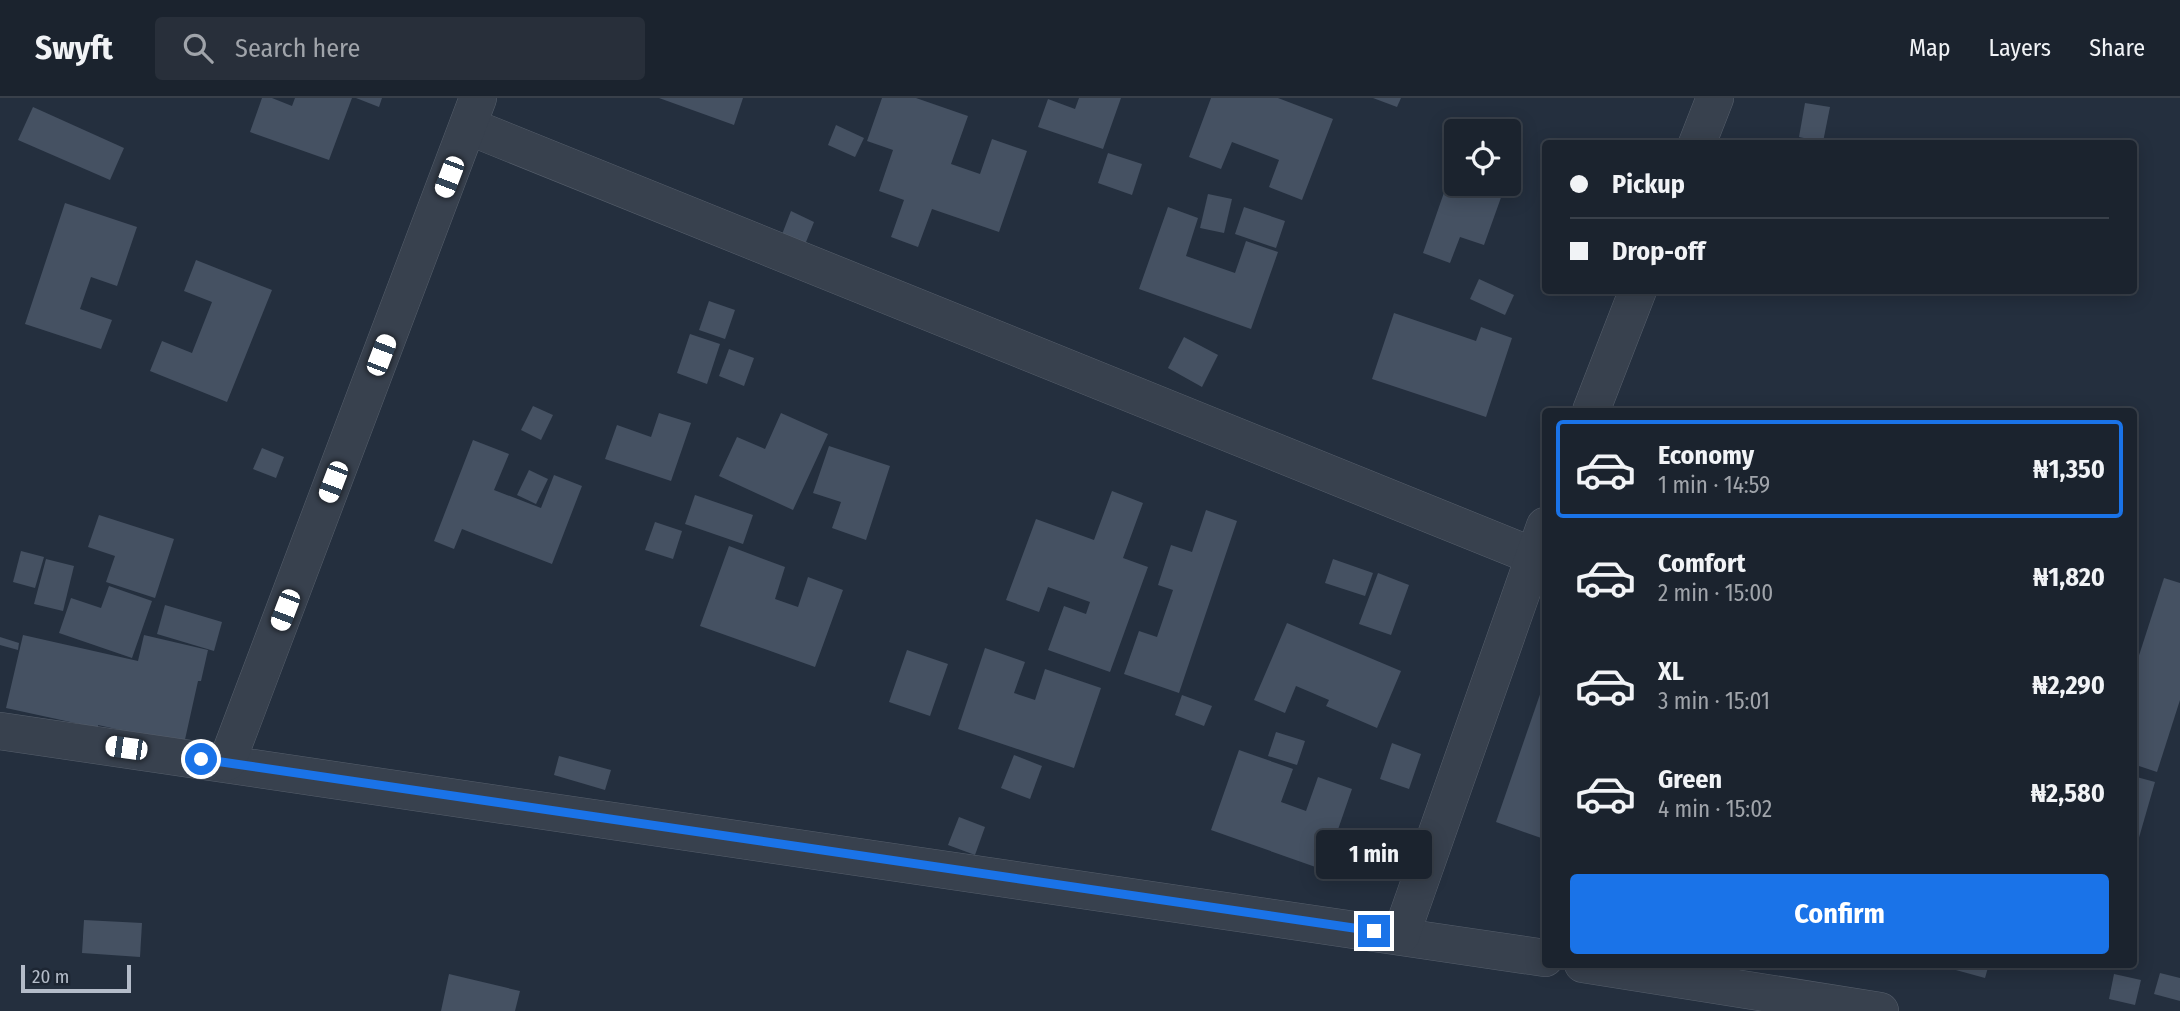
<!DOCTYPE html>
<html lang="en">
<head>
<meta charset="utf-8">
<style>
  :root { --surface:#1b232e; --page:#282f3a; --text:#f1f3f6; --muted:#a0a4aa; --line:#39404a; --accent:#1a73e8 }
  body { margin:0; font-family:"Fira Sans Condensed",sans-serif; background:var(--page); color:var(--text); height:100vh; display:flex; flex-direction:column; font-size:26px; white-space:nowrap }
  * { box-sizing:border-box; margin:0 }
  p { font-size:23px; color:var(--muted) }
  .icon { flex:none; width:38px; height:38px; fill:none; stroke:currentColor; stroke-width:2; stroke-linecap:round; stroke-linejoin:round }
  .map { position:relative; flex:1; overflow:hidden }
  .side { position:absolute; left:1542px; top:310px; width:595px; height:560px; display:flex; flex-direction:column; background:var(--surface); border-radius:7px; box-shadow:0 4px 18px #0003,0 0 0 2px var(--line) }
  .side>* { flex:none }
  .banner { position:absolute; left:1542px; top:42px; width:595px; height:154px; border-radius:7px; box-shadow:0 4px 18px #0003,0 0 0 2px var(--line); display:grid; align-content:center; height:154px; padding:0 28px; background:var(--surface) }
  .controls { position:absolute; left:1444px; top:21px; display:grid; gap:14px }
  .controls a { display:grid; place-items:center; width:77px; height:77px; border-radius:7px; background:var(--surface); box-shadow:0 4px 18px #0003,0 0 0 2px var(--line); font-size:35px }
  .scale { position:absolute; left:21px; bottom:18px; width:110px; box-sizing:border-box; padding-left:7px; border:4px solid #b4bcc9; border-top:0; font-size:19px; line-height:24px; white-space:nowrap; color:#b4bcc9; -webkit-text-stroke:5px #1d2633; paint-order:stroke }
  .end { position:absolute; width:32px; height:32px; margin:-16px; border:9px solid #1a73e8; background:#fff; box-shadow:0 0 0 4px #fff }
  .from { border-radius:50% }
  .bubble { position:absolute; height:49px; border-radius:7px; background:var(--surface); box-shadow:0 4px 18px #0003,0 0 0 2px var(--line); font-size:23px; font-weight:700; line-height:49px; text-align:center }
  .car { position:absolute; width:21px; height:42px; margin:-21px -10px; border-radius:9px; box-shadow:0 0 5px 2px #0007; background:linear-gradient(#fff 24%,#345 0 40%,#fff 0 76%,#345 0 86%,#fff 0) }
  .banner b { display:flex; align-items:center; gap:24px; height:66px; font-size:26px }
  .banner b+b { border-top:2px solid var(--line) }
  .banner i { width:18px; height:18px; background:var(--text) }
  ul { padding:12px 0 0; list-style:none }
  li { display:flex; align-items:center; gap:21px; height:98px; margin:0 14px 10px; padding:0 14px; border:4px solid transparent; border-radius:7px }
  li div { flex:1 }
  li b { display:block; font-size:26px }
  li em { font-style:normal; font-weight:700 }
  li.selected { border-color:var(--accent) }
  li>.icon { width:63px; height:63px; stroke-width:1.5 }
  .primary-button { display:flex; gap:14px; margin-top:auto; padding:14px 28px }
  .primary-button a { flex:1; height:80px; border-radius:7px; background:var(--accent); color:#fff; font-size:28px; font-weight:700; line-height:80px; text-align:center }
  header { display:flex; align-items:center; gap:42px; box-sizing:border-box; height:98px; padding:0 35px; background:var(--surface); border-bottom:2px solid var(--line) }
  header strong { font-size:33px }
  nav { display:flex; gap:38px; margin-inline-start:auto; font-size:24px }
  .search { width:490px; height:63px; background:var(--page); display:flex; align-items:center; gap:18px; box-sizing:border-box; padding:0 24px; border-radius:7px; color:var(--muted); font-size:26px }
  .map>svg:first-child { display:block }
  .building { fill:#455162 }
  .lines { fill:none; stroke-linecap:round; stroke-linejoin:round }
  .minor-casing { stroke:#565f6c; stroke-width:38 }
  .minor { stroke:#38414e; stroke-width:37 }
  .route { stroke:#1a73e8; stroke-width:9 }
</style>
</head>
<body>
<header>
<strong>Swyft</strong>
<div class="search"><svg class="icon" aria-label="search" viewBox="0 0 24 24"><circle cx="10" cy="10" r="6"/><path d="M15 15l6 6"/></svg>Search here</div>
<nav><a>Map</a><a>Layers</a><a>Share</a></nav>
</header>
<div class="map">
<svg width="2180" height="913" viewBox="0 0 2180 913">
  <rect width="100%" height="100%" fill="#242f3e"/>
  <g class="building">
    <path d="M262 0H272L292 8 295 0H352L329 62 250 34Z"/>
    <path d="M356 0H382L379 9Z"/>
    <path d="M659 0H743L734 27Z"/>
    <path d="M882 0H916L968 18 951 66 980 76 992 41 1027 53 999 134 932 111 918 149 891 139 904 102 879 93 893 52 867 43Z"/>
    <path d="M1079 0H1121L1103 51 1038 29 1048 1 1075 11Z"/>
    <path d="M1211 0H1278L1333 21 1302 102 1269 89 1279 62 1232 44 1221 71 1189 59Z"/>
    <path d="M1373 0H1401L1397 9Z"/>
    <path d="M1805 5 1830 9 1823 44 1799 39Z"/>
    <path d="M33 9 124 50 110 82 18 42Z"/>
    <path d="M836 27 864 40 855 59 828 47Z"/>
    <path d="M1108 55 1142 66 1132 97 1098 85Z"/>
    <path d="M1456 60V86H1478L1503 94 1484 147 1460 139 1450 165 1423 155Z"/>
    <path d="M1208 96 1232 101 1224 135 1200 130Z"/>
    <path d="M65 105 137 129 117 188 91 179 80 211 112 222 101 251 25 226Z"/>
    <path d="M1168 109 1198 120 1186 158 1235 175 1246 143 1278 154 1251 231 1139 191Z"/>
    <path d="M1244 109 1285 123 1276 150 1235 136Z"/>
    <path d="M791 113 814 124 804 149 781 139Z"/>
    <path d="M196 162 272 192 227 304 150 273 162 243 192 255 212 204 184 193Z"/>
    <path d="M1479 181 1514 197 1505 217 1470 201Z"/>
    <path d="M709 203 735 212 725 241 699 232Z"/>
    <path d="M1394 215 1476 243 1481 229 1512 240 1486 319 1372 281Z"/>
    <path d="M690 236 720 246 707 286 677 275Z"/>
    <path d="M1184 239 1218 257 1202 289 1168 270Z"/>
    <path d="M729 251 754 260 744 288 719 278Z"/>
    <path d="M533 308 553 317 541 342 521 332Z"/>
    <path d="M659 315 691 325 671 383 605 361 617 327 651 339Z"/>
    <path d="M781 315 828 336 793 412 719 378 737 339 765 351Z"/>
    <path d="M473 342 509 356 494 392 541 410 554 377 582 388 552 466 462 431 454 451 434 443Z"/>
    <path d="M829 348 890 368 866 442 832 430 841 404 813 395Z"/>
    <path d="M262 350 284 359 276 380 253 371Z"/>
    <path d="M529 372 548 381 536 406 517 397Z"/>
    <path d="M1112 393 1143 405 1123 460 1148 469 1110 574 1048 552 1064 508 1086 516 1090 504 1048 489 1039 514 1006 502 1036 421 1094 442Z"/>
    <path d="M695 397 753 417 743 446 685 426Z"/>
    <path d="M1206 412 1237 423 1179 595 1124 576 1139 533 1157 539 1173 492 1158 487 1171 447 1192 454Z"/>
    <path d="M99 417 174 441 155 500 106 484 115 458 88 449Z"/>
    <path d="M655 424 682 433 673 461 645 452Z"/>
    <path d="M729 448 785 469 775 501 798 509 808 479 843 492 815 569 700 528Z"/>
    <path d="M21 453 44 459 35 490 13 484Z"/>
    <path d="M46 461 74 468 63 513 34 506Z"/>
    <path d="M1333 461 1373 475 1365 498 1325 485Z"/>
    <path d="M1378 475 1409 487 1391 537 1359 526Z"/>
    <path d="M2164 480 2180 485V602L2157 674 2133 666V576Z"/>
    <path d="M109 488 152 503 132 560 59 535 71 500 101 510Z"/>
    <path d="M165 507 222 524 214 553 157 536Z"/>
    <path d="M1287 525 1401 573 1377 630 1326 608 1329 602 1296 588 1285 615 1254 602Z"/>
    <path d="M23 537 138 563 144 537 208 552 201 583H198L184 646 98 627V630L6 610Z"/>
    <path d="M0 539 19 545 18 552 0 547Z"/>
    <path d="M985 550 1025 564 1014 595 1035 602 1045 571 1101 590 1074 670 958 631Z"/>
    <path d="M907 552 948 566 930 618 889 604Z"/>
    <path d="M1545 582V736L1544 741 1496 724Z"/>
    <path d="M1182 597 1212 608 1204 628 1175 617Z"/>
    <path d="M1276 634 1305 643 1297 667 1268 658Z"/>
    <path d="M1392 645 1421 656 1409 691 1380 681Z"/>
    <path d="M1239 652 1293 671 1281 704 1306 713 1318 679 1352 691 1324 772 1211 732Z"/>
    <path d="M1014 657 1042 668 1030 701 1001 690Z"/>
    <path d="M559 658 611 672 605 692 554 677Z"/>
    <path d="M2133 678 2155 684 2134 757H2133Z"/>
    <path d="M959 719 985 729 975 757 948 747Z"/>
    <path d="M84 822 142 825 140 859 82 855Z"/>
    <path d="M1934 866H1989L1985 880Z"/>
    <path d="M2160 875 2180 880V903L2154 896Z"/>
    <path d="M449 876 520 893 515 913H441Z"/>
    <path d="M2114 876 2141 882 2135 907 2109 901Z"/>
  </g>
  <g class="lines">
    <g class="minor-casing">
      <g id="minor">
        <path d="M468 28 1533 458"/>
        <path d="M1697 46 1715 0"/>
        <path d="M1591 313 1638 192"/>
        <path d="M0 633 1545 860"/>
        <path d="M227 664 478 0"/>
        <path d="M1401 837 1545 428"/>
        <path d="M1583 866 1880 913"/>
      </g>
    </g>
    <use href="#minor" class="minor"/>
  </g>
  <g class="lines">
    <path class="route" d="M201 661 1374 833"/>
  </g>
</svg>
<div class="controls">
<a><svg class="icon" aria-label="locate" viewBox="0 0 24 24"><circle cx="12" cy="12" r="6"/><path d="M12 2v4M12 18v4M2 12h4M18 12h4"/></svg></a>
</div>
<div class="scale">20 m</div>
<i class="end from" style="left:201px;top:661px"></i>
<i class="end" style="left:1374px;top:833px"></i>
<div class="bubble" style="left:1316px;top:732px;width:116px">1 min</div>
<i class="car" style="left:449px;top:79px;rotate:201deg"></i>
<i class="car" style="left:381px;top:257px;rotate:21deg"></i>
<i class="car" style="left:333px;top:384px;rotate:201deg"></i>
<i class="car" style="left:285px;top:512px;rotate:201deg"></i>
<i class="car" style="left:126px;top:650px;rotate:278deg"></i>
<div class="banner">
<b><i class="from"></i>Pickup</b>
<b><i></i>Drop-off</b>
</div>
<section class="side">
<ul>
<li class="selected"><svg class="icon" aria-label="car" viewBox="0 0 24 24"><path d="M5 17H2v-5l4-1 3-4h7l3 4 3 1v5h-3M9 17h6M6 11h13"/><circle cx="7" cy="17" r="2"/><circle cx="17" cy="17" r="2"/></svg><div><b>Economy</b><p>1 min · 14:59</p></div><em>₦1,350</em></li>
<li><svg class="icon" aria-label="car" viewBox="0 0 24 24"><path d="M5 17H2v-5l4-1 3-4h7l3 4 3 1v5h-3M9 17h6M6 11h13"/><circle cx="7" cy="17" r="2"/><circle cx="17" cy="17" r="2"/></svg><div><b>Comfort</b><p>2 min · 15:00</p></div><em>₦1,820</em></li>
<li><svg class="icon" aria-label="car" viewBox="0 0 24 24"><path d="M5 17H2v-5l4-1 3-4h7l3 4 3 1v5h-3M9 17h6M6 11h13"/><circle cx="7" cy="17" r="2"/><circle cx="17" cy="17" r="2"/></svg><div><b>XL</b><p>3 min · 15:01</p></div><em>₦2,290</em></li>
<li><svg class="icon" aria-label="car" viewBox="0 0 24 24"><path d="M5 17H2v-5l4-1 3-4h7l3 4 3 1v5h-3M9 17h6M6 11h13"/><circle cx="7" cy="17" r="2"/><circle cx="17" cy="17" r="2"/></svg><div><b>Green</b><p>4 min · 15:02</p></div><em>₦2,580</em></li>
</ul>
<div class="primary-button"><a>Confirm</a></div>
</section>
</div>
</body>
</html>
